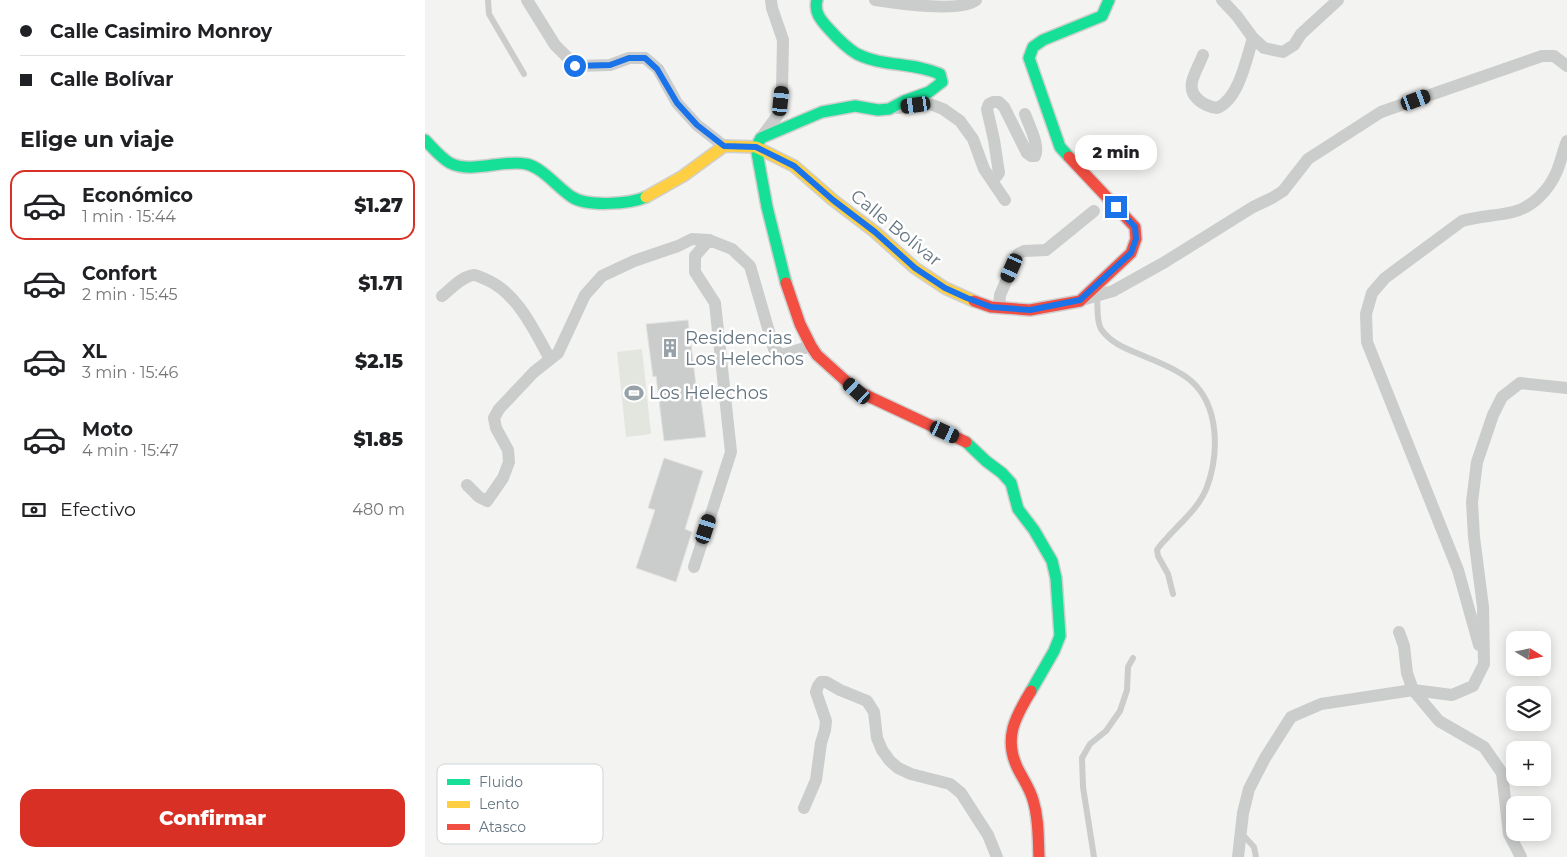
<!DOCTYPE html>
<html lang="es">
<head>
<meta charset="utf-8">
<style>
  :root { --surface:#fff; --page:#f6f6f6; --text:#202124; --muted:#757577; --line:#e0e0e0; --accent:#d93025 }
  body { margin:0; font-family:Montserrat,sans-serif; background:var(--page); color:var(--text); height:100vh; display:flex; flex-direction:column; font-size:19px; white-space:nowrap }
  * { box-sizing:border-box; margin:0 }
  p { font-size:16px; color:var(--muted) }
  .icon { flex:none; width:28px; height:28px; fill:none; stroke:currentColor; stroke-width:2; stroke-linecap:round; stroke-linejoin:round }
  .map { position:relative; flex:1; overflow:hidden }
  .sheet { display:flex; flex-direction:column; background:var(--surface); width:425px }
  .sheet>* { flex:none }
  .top-card { display:grid; align-content:center; height:110px; padding:0 20px; background:var(--surface) }
  .needle { width:32px; rotate:100deg }
  .tools { position:absolute; left:1081px; top:631px; display:grid; gap:10px }
  .tools a { display:grid; place-items:center; width:45px; height:45px; border-radius:10px; background:var(--surface); box-shadow:0 2px 12px #0003; font-size:25px }
  .end { position:absolute; width:22px; height:22px; margin:-11px; border:6px solid #1a73e8; background:#fff; box-shadow:0 0 0 2px #fff }
  .from { border-radius:50% }
  .bubble { position:absolute; height:35px; border-radius:15px; background:var(--surface); box-shadow:0 2px 12px #0003; font-size:16px; font-weight:800; line-height:35px; text-align:center }
  .car { position:absolute; width:15px; height:30px; margin:-15px -8px; border-radius:6px; box-shadow:0 0 4px 1px #0007; background:linear-gradient(#222 24%,#8ab4d8 0 40%,#222 0 76%,#8ab4d8 0 86%,#222 0) }
  .top-card b { display:flex; align-items:center; gap:18px; height:48px; font-size:19px }
  .top-card b+b { border-top:1px solid var(--line) }
  .top-card i { width:12px; height:12px; background:var(--text) }
  ul { padding:0; list-style:none }
  li { display:flex; align-items:center; gap:15px; height:70px; margin:0 10px 8px; padding:0 10px; border:2px solid transparent; border-radius:15px }
  li div { flex:1 }
  li b { display:block; font-size:19px }
  li em { font-style:normal; font-weight:800 }
  li.on { border-color:var(--accent) }
  li>.icon { width:45px; height:45px; stroke-width:1.5 }
  h2 { padding:0 20px; font-size:22px; line-height:60px }
  .pay { display:flex; align-items:center; gap:12px; height:55px; padding:0 20px; font-size:19px }
  .pay p { margin-inline-start:auto }
  .action { display:flex; gap:10px; margin-top:auto; padding:10px 20px }
  .action a { flex:1; height:58px; border-radius:15px; background:var(--accent); color:#fff; font-size:20px; font-weight:800; line-height:58px; text-align:center }
  main { display:flex; flex:1; min-height:0 }
  .map>svg:first-child { display:block }
  .green { fill:#e2e6df }
  .building { fill:#cbcccc; stroke:#e2e2e1 }
  .lines { fill:none; stroke-linecap:round; stroke-linejoin:round }
  .fast-casing { stroke:#cfcfcf; stroke-width:14 }
  .slow-casing { stroke:#cfcfcf; stroke-width:14 }
  .jam-casing { stroke:#cfcfcf; stroke-width:14 }
  .lane { stroke:#cbcccc; stroke-width:6 }
  .street { stroke:#cbcccc; stroke-width:12 }
  .fast { stroke:#16e098; stroke-width:11 }
  .slow { stroke:#ffcf43; stroke-width:11 }
  .jam { stroke:#f24e42; stroke-width:11 }
  .route { stroke:#1a73e8; stroke-width:6 }
  .labels { text-anchor:middle; stroke-width:5; stroke-linejoin:round; paint-order:stroke }
  .street-label { font-size:18px; fill:#647580; stroke:#fff }
  .poi-label { font-size:18px; fill:#647580; stroke:#fff; text-anchor:start }
  .key { fill:#fff; stroke:#d0d6d9; stroke-width:1 }
  .key-label { font-size:14px; fill:#647580 }
</style>
</head>
<body>
<main>
<section class="sheet">
<div class="top-card">
<b><i class="from"></i>Calle Casimiro Monroy</b>
<b><i></i>Calle Bolívar</b>
</div>
<h2>Elige un viaje</h2>
<ul>
<li class="on"><svg class="icon" aria-label="car" viewBox="0 0 24 24"><path d="M5 17H2v-5l4-1 3-4h7l3 4 3 1v5h-3M9 17h6M6 11h13"/><circle cx="7" cy="17" r="2"/><circle cx="17" cy="17" r="2"/></svg><div><b>Económico</b><p>1 min · 15:44</p></div><em>$1.27</em></li>
<li><svg class="icon" aria-label="car" viewBox="0 0 24 24"><path d="M5 17H2v-5l4-1 3-4h7l3 4 3 1v5h-3M9 17h6M6 11h13"/><circle cx="7" cy="17" r="2"/><circle cx="17" cy="17" r="2"/></svg><div><b>Confort</b><p>2 min · 15:45</p></div><em>$1.71</em></li>
<li><svg class="icon" aria-label="car" viewBox="0 0 24 24"><path d="M5 17H2v-5l4-1 3-4h7l3 4 3 1v5h-3M9 17h6M6 11h13"/><circle cx="7" cy="17" r="2"/><circle cx="17" cy="17" r="2"/></svg><div><b>XL</b><p>3 min · 15:46</p></div><em>$2.15</em></li>
<li><svg class="icon" aria-label="car" viewBox="0 0 24 24"><path d="M5 17H2v-5l4-1 3-4h7l3 4 3 1v5h-3M9 17h6M6 11h13"/><circle cx="7" cy="17" r="2"/><circle cx="17" cy="17" r="2"/></svg><div><b>Moto</b><p>4 min · 15:47</p></div><em>$1.85</em></li>
</ul>
<div class="pay"><svg class="icon" aria-label="cash" viewBox="0 0 24 24"><path d="M3 7h18v10H3z"/><circle cx="12" cy="12" r="2"/></svg>Efectivo<p>480 m</p></div>
<div class="action"><a>Confirmar</a></div>
</section>
<div class="map">
<svg width="1142" height="857" viewBox="0 0 1142 857">
  <rect width="100%" height="100%" fill="#f3f3f1"/>
  <path class="green" d="M217 349 226 434 201 437 192 352Z"/>
  <g class="building">
    <path d="M263 320 271 385 274 384 281 437 239 441 231 376 228 377 221 324Z"/>
    <path d="M239 458 278 471 260 529 267 532 251 582 211 568 230 510 223 508Z"/>
  </g>
  <g class="lines">
    <g class="fast-casing">
      <g id="fast">
        <path d="M0 140C8 148 16 158 25 163 46 174 78 159 101 164 117 167 133 188 147 197 162 207 205 204 221 197"/>
        <path d="M644 157 635 147 604 58 608 47 618 40 677 16 684 0"/>
        <path d="M361 283 342 207 331 147 336 138 397 112 430 106 453 110 464 109 479 101 504 92 517 82 515 74C488 62 458 67 432 54 420 47 411 37 403 28 395 19 389 12 392 0"/>
        <path d="M541 442 561 461 577 473 586 483 593 509 609 530 627 561 631 578 635 636 629 651 606 691"/>
      </g>
    </g>
    <g class="slow-casing">
      <path id="slow" d="M221 197 258 176 299 146 331 147 369 166 408 200 450 232 490 268 520 288 549 301"/>
    </g>
    <g class="jam-casing">
      <g id="jam">
        <path d="M361 283 375 324 386 346 392 355 432 391 541 442"/>
        <path d="M549 301 566 307 605 310 655 301 706 253 711 239 710 227 644 157"/>
        <path d="M606 691C590 717 578 739 593 769 598 779 605 789 608 800 614 819 613 838 614 857"/>
      </g>
    </g>
    <g class="lane">
      <path d="M63 0 64 14 99 74"/>
      <path d="M672 295C673 306 671 320 676 329 687 345 705 350 721 357 736 363 753 370 765 380 795 405 794 454 782 487 774 508 756 522 742 538 738 542 735 545 732 550L733 556 743 574 748 594"/>
      <path d="M816 833 829 847 831 857"/>
      <path d="M669 857 658 787 657 758 665 744 681 731 695 711 702 690 703 667 708 658"/>
    </g>
    <g class="street">
      <path d="M102 0 130 45 151 66 185 65 204 58H220L233 69 252 103 272 125 299 146"/>
      <path d="M450 0C470 3 536 13 551 0"/>
      <path d="M797 0 812 16 828 38 839 48 858 52 869 45 876 34 913 0"/>
      <path d="M778 55C775 63 769 73 767 82 764 97 779 106 792 108 814 99 821 60 828 38"/>
      <path d="M473 108 505 104 518 109 535 121 548 139 559 169 580 200"/>
      <path d="M336 138 355 112 357 90 358 40 347 8 346 0"/>
      <path d="M565 177H571L574 173 569 140 562 109 564 104 568 102H574L579 107 602 153 606 156H610C615 145 604 126 600 114"/>
      <path d="M17 296C26 289 37 276 49 275 52 275 57 278 60 279 92 292 109 330 125 359"/>
      <path d="M657 300 688 291 740 262 828 207 847 198 858 191 883 159 956 112 1117 56H1129L1142 66"/>
      <path d="M574 308 575 295 593 254 599 251 621 250 669 211"/>
      <path d="M42 485 54 497 62 501 78 478 84 462 83 450 71 428 69 418 74 409 109 372 133 353 160 295 177 276 209 261 253 246 267 239 284 240"/>
      <path d="M269 567 306 452 290 303 270 272V256L284 240 307 249 325 266 349 349 357 355 386 346"/>
      <path d="M974 632 979 646 982 673 988 690 1014 721 1059 747 1077 773 1084 834 1096 857"/>
      <path d="M1054 645 1033 570 942 342 941 314 947 293 960 278 1037 221C1054 216 1071 216 1088 212 1108 207 1124 190 1132 171 1136 161 1138 151 1142 141"/>
      <path d="M379 808 391 780 396 743 400 730 401 721 391 692 393 686 396 682H401L415 690 442 701 449 712 452 738 457 750 465 761 473 768 486 774 525 784 536 793 563 835 572 857"/>
      <path d="M813 857 818 813 824 789 840 758 866 717 896 704 988 690 1027 695 1048 686 1059 664 1058 607 1049 537 1047 502 1052 462 1068 415 1077 397 1095 383 1142 388"/>
    </g>
    <use href="#fast" class="fast"/>
    <use href="#slow" class="slow"/>
    <use href="#jam" class="jam"/>
  </g>
  <g class="lines">
    <path class="route" d="M150 66 185 65 204 58H220L232 69 252 103 272 125 299 146 331 147 369 166 408 200 450 232 490 268 520 288 542 298 566 307 605 310 655 300 706 253 711 239 710 227 691 207"/>
  </g>
  <defs>
    <g id="building-bare" transform="scale(1.5)"><path d="M-4-6H4V6H1V3H-1V6H-4ZM-2.5-4.3h1.7v1.8h-1.7ZM.8-4.3h1.7v1.8H.8ZM-2.5-1h1.7V.8h-1.7ZM.8-1h1.7V.8H.8Z" fill="#96a1a8" stroke="#fff" stroke-width="2.5" paint-order="stroke"/></g>
    <g id="stadium-bare" transform="scale(1.5)"><path d="M0-5a6.5 5 0 1 0 0 10a6.5 5 0 1 0 0-10ZM-3.5-1.8h7v3.6h-7Z" fill="#96a1a8" stroke="#fff" stroke-width="2.5" paint-order="stroke"/></g>
  </defs>
  <g fill-rule="evenodd">
    <use href="#building-bare" x="245" y="348"/>
    <use href="#stadium-bare" x="209" y="393"/>
  </g>
  <g class="labels">
    <g class="street-label">
      <text transform="translate(471 228) rotate(39)" y="6">Calle Bolívar</text>
    </g>
    <g class="poi-label">
      <text x="260" y="344">Residencias<tspan x="260" dy="21">Los Helechos</tspan></text>
      <text x="224" y="399">Los Helechos</text>
    </g>
  </g>
  <rect x="12" y="764" width="166" height="80" rx="8" class="key"/>
  <rect x="22" y="779" width="23" height="6" fill="#16e098"/>
  <rect x="22" y="801" width="23" height="7" fill="#ffcf43"/>
  <rect x="22" y="824" width="23" height="6" fill="#f24e42"/>
  <g class="key-label">
    <text x="54" y="787">Fluido</text>
    <text x="54" y="809">Lento</text>
    <text x="54" y="832">Atasco</text>
  </g>
</svg>
<div class="tools">
<a><svg class="needle" viewBox="-14 -14 28 28"><path d="M0-13l5 13h-10z" fill="#e53935"/><path d="M0 13l5-13h-10z" fill="#757577"/></svg></a>
<a><svg class="icon" aria-label="layers" viewBox="0 0 24 24"><path d="M12 4l9 5-9 5-9-5zM3 14l9 5 9-5"/></svg></a>
<a>+</a>
<a>−</a>
</div>
<i class="end from" style="left:150px;top:66px"></i>
<i class="end" style="left:691px;top:207px"></i>
<div class="bubble" style="left:650px;top:135px;width:82px">2 min</div>
<i class="car" style="left:991px;top:100px;rotate:70deg"></i>
<i class="car" style="left:356px;top:101px;rotate:6deg"></i>
<i class="car" style="left:491px;top:105px;rotate:262deg"></i>
<i class="car" style="left:587px;top:268px;rotate:204deg"></i>
<i class="car" style="left:432px;top:391px;rotate:312deg"></i>
<i class="car" style="left:520px;top:432px;rotate:115deg"></i>
<i class="car" style="left:281px;top:529px;rotate:18deg"></i>
</div>
</main>
</body>
</html>
